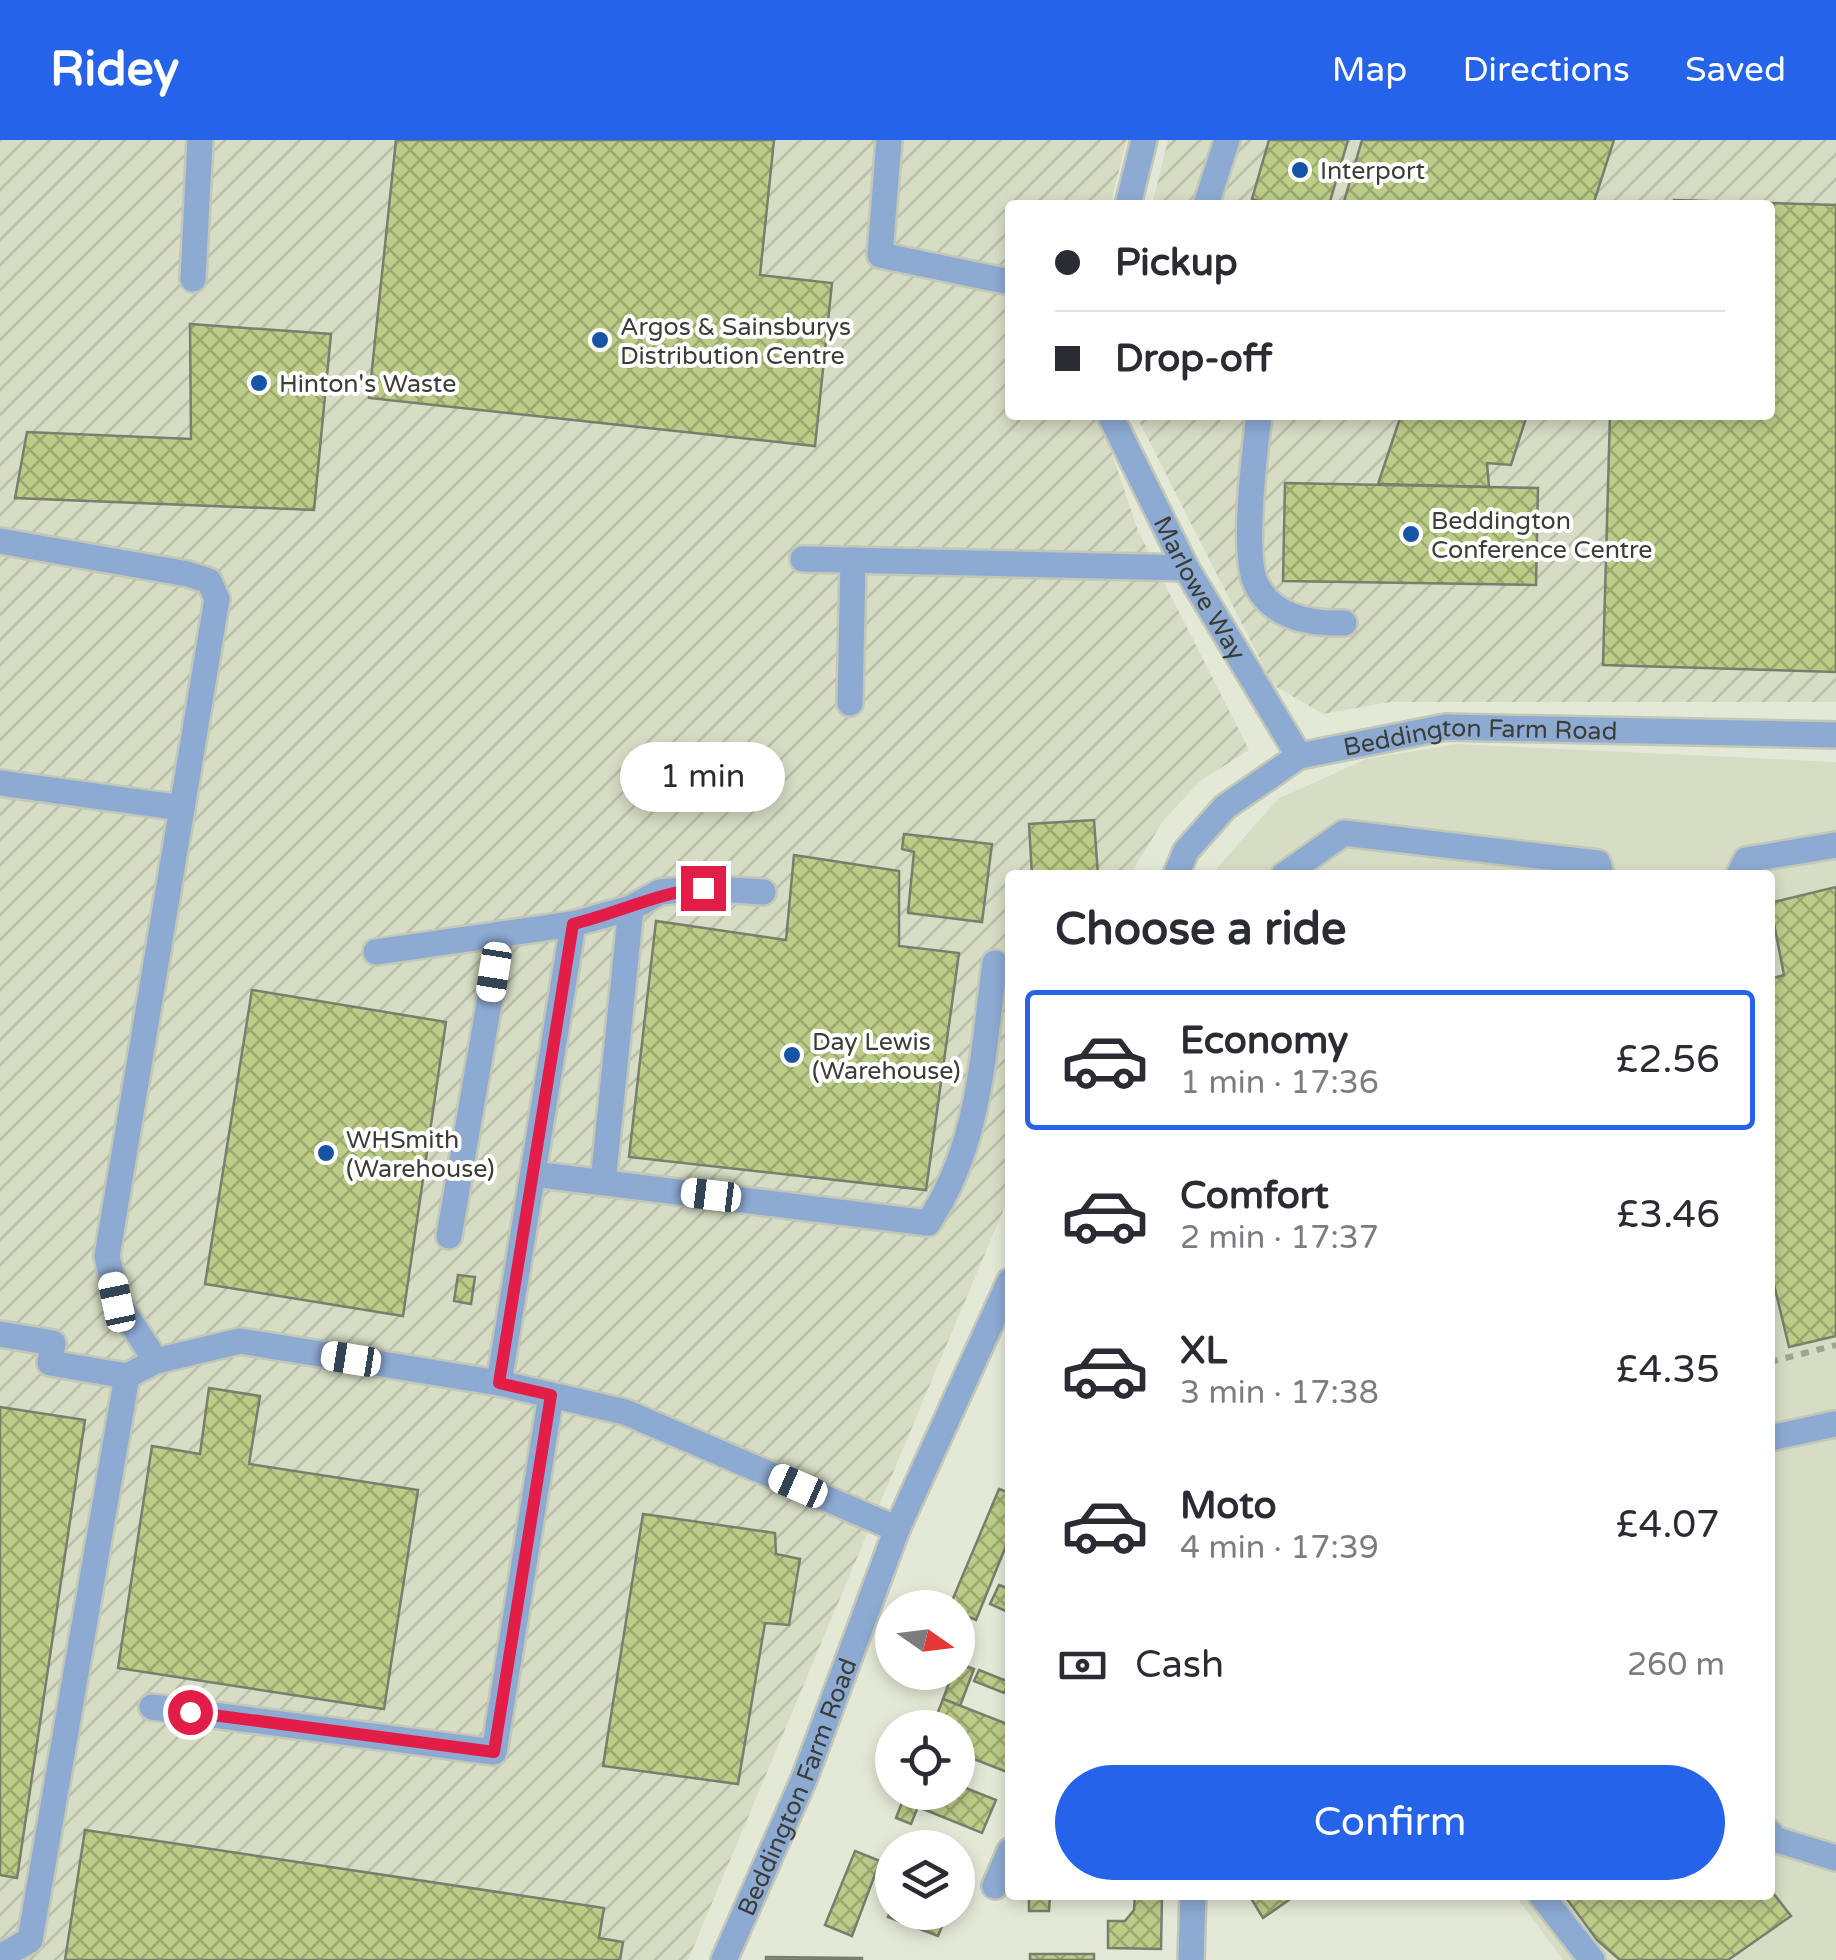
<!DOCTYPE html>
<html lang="en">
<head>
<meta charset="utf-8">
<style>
  :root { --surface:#fff; --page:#f7f7f7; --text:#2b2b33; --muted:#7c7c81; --line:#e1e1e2; --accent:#2563eb }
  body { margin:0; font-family:"Varela Round",sans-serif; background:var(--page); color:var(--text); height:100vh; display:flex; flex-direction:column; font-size:38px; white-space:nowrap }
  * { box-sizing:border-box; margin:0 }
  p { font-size:32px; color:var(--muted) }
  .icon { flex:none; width:55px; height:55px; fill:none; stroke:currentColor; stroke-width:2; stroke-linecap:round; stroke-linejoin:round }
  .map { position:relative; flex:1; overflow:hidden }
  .side { position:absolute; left:1005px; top:730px; width:770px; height:1030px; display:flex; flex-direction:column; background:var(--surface); border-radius:10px; box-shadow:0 5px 15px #0003 }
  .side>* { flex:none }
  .guide { position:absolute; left:1005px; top:60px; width:770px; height:220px; border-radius:10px; box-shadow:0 5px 15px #0003; display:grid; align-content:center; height:220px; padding:0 50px; background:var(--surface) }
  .needle { width:65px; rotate:104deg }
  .buttons { position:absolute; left:875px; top:1450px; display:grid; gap:20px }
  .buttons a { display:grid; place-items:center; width:100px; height:100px; border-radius:50%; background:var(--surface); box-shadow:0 5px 15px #0003; font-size:50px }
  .end { position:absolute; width:45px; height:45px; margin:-22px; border:12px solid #e11d48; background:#fff; box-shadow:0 0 0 5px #fff }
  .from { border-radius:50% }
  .bubble { position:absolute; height:70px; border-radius:35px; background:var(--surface); box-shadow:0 5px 15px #0003; font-size:32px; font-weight:600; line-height:70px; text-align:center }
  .car { position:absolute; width:30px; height:60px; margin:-30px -15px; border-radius:12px; box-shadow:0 0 8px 2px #0007; background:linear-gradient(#fff 24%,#345 0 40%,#fff 0 76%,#345 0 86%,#fff 0) }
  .guide b { display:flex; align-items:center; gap:35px; height:95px; font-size:38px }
  .guide b+b { border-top:2px solid var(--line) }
  .guide i { width:25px; height:25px; background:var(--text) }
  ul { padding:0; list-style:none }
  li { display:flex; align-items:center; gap:30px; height:140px; margin:0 20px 15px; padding:0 30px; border:5px solid transparent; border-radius:10px }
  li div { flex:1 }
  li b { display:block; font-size:38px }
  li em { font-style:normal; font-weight:600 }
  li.active { border-color:var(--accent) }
  li>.icon { width:90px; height:90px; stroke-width:1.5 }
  h2 { padding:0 50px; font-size:45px; line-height:120px }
  .pay { display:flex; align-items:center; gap:25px; height:110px; padding:0 50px; font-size:38px }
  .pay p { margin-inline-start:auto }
  .primary-button { display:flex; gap:20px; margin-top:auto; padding:20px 50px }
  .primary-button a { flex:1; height:115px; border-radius:60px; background:var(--accent); color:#fff; font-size:40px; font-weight:600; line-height:115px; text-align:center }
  header { display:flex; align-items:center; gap:60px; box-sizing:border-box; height:140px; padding:0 50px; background:var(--accent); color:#fff }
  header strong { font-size:48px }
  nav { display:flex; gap:55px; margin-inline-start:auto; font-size:35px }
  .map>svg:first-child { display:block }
  .built { fill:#d6ddc4 }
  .industrial { fill:url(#industrial-furrows) }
  .building { fill:url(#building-cross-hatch); stroke:#7a7e6e; stroke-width:2.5 }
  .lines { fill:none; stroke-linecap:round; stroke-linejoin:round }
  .minor-casing { stroke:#c2c7b7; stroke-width:30 }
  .path { stroke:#9fa395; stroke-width:6; stroke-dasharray:8 8; stroke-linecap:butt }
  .minor { stroke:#8daad3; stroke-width:25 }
  .route { stroke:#e11d48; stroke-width:12 }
  .poi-dot { fill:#1754a5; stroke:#fff; stroke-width:4 }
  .labels { text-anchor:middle; stroke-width:8; stroke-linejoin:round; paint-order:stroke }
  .poi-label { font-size:25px; fill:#3b3d36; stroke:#fff; text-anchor:start }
  .street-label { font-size:25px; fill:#3b3d36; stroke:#fff }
</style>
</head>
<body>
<header>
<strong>Ridey</strong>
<nav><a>Map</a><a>Directions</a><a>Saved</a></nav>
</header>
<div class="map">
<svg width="1836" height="1820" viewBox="0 0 1836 1820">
  <defs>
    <pattern id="industrial-furrows" width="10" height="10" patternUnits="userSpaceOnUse" patternTransform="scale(2.5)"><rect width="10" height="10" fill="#d6ddc4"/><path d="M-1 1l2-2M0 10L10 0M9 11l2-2" fill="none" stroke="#b9bfa9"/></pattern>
    <pattern id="building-cross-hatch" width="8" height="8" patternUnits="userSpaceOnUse" patternTransform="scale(2.5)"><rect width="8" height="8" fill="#bccd88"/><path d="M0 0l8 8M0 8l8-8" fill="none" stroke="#9aa870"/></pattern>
  </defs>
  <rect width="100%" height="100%" fill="#e4e9d7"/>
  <path class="built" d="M1457 604 1836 622V1820H1563L1515 1755H1770V735H1211L1278 659 1366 619Z"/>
  <g class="industrial">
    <path d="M0 0H1127L1110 65H1010V275H1099L1138 391 1249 610 1200 641 1163 681 1130 735H1010V1054L688 1820H0Z"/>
    <path d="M1168 0H1836V562H1390L1323 574 1273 545 1136 275H1770V65H1152Z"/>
  </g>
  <g class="building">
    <path d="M396 0H774L760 135 832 143 815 306 369 258Z"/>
    <path d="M1269 0H1348L1329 65H1272L1252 59Z"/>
    <path d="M1362 0H1614L1593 65H1343Z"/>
    <path d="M1674 60 1836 65V532L1603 525 1610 275H1770V65H1674Z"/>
    <path d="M190 184 331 194 314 370 15 358 27 292 191 299Z"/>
    <path d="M1401 275H1527L1511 325 1487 323 1489 347 1378 344Z"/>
    <path d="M1285 343 1538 348 1536 445 1283 441Z"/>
    <path d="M1094 680 1098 735H1032L1029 684Z"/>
    <path d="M904 694 992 704 982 782 908 773 914 712 902 709Z"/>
    <path d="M794 715 899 731V806L959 813 926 1050 629 1017 656 781 786 800Z"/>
    <path d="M1836 747V1196L1789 1207 1770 1128V839L1784 835 1770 763Z"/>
    <path d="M252 850 446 882 403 1176 205 1144Z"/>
    <path d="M458 1135 475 1137 471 1164 454 1161Z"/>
    <path d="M209 1248 260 1256 249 1324 418 1350 384 1569 118 1528 152 1306 200 1314Z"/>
    <path d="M0 1267 85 1280 17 1738 0 1735Z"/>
    <path d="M999 1349 1010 1353V1396L976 1480 949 1468Z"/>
    <path d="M643 1374 775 1393 776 1414 800 1419 789 1485 765 1483 738 1644 603 1626Z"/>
    <path d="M999 1445 1010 1449V1473L990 1464Z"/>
    <path d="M958 1523 974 1529 960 1566 943 1559 953 1532H958Z"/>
    <path d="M979 1530 1009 1542 1004 1553 974 1541Z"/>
    <path d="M943 1559 1010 1585 1007 1632 958 1613V1588H932Z"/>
    <path d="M958 1645 996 1660 982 1693 918 1667 924 1652H958Z"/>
    <path d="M906 1652H924L911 1684 896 1678Z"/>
    <path d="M85 1690 604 1768 599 1798 623 1802 620 1820H65Z"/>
    <path d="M855 1711 880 1721 852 1796 825 1785Z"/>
    <path d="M1770 1749 1791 1776 1728 1820H1620L1597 1800 1564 1755H1770Z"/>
    <path d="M1029 1755H1050L1049 1771H1029Z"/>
    <path d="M1135 1755H1162L1161 1809 1108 1808V1781H1125L1134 1770Z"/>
    <path d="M1249 1755H1296L1263 1778Z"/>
    <path d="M892 1764V1772H948L938 1796 888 1777Z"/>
    <rect x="1030" y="1814" width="64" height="6"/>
    <path d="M766 1817 862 1818V1820H766Z"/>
  </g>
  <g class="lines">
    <g class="minor-casing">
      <g id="minor">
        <path d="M889 0 880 115 1010 142"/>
        <path d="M1128 65 1144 0"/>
        <path d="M1206 65 1227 0"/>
        <path d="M193 139 200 0"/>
        <path id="s1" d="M1110 275 1186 428 1299 616"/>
        <path d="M1259 275C1255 310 1241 417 1257 446 1274 478 1312 484 1344 483"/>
        <path d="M0 401 188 434 209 441 217 459 107 1116 117 1161 156 1221"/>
        <path d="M803 419 1186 428"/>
        <path d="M850 563 853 420"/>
        <path d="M0 643 182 668"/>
        <path id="s2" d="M1176 735 1186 711 1225 667 1299 616 1446 587 1836 595"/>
        <path d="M1284 735 1344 693 1598 723 1601 735"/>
        <path d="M1739 735 1746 720 1836 705"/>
        <path d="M376 812 573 784 631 768 660 752 703 748 763 752"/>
        <path d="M533 1034 928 1083C981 1003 982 916 995 823"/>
        <path d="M603 1042 631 768"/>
        <path d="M449 1096 501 794"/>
        <path d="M0 1194 53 1203 50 1223 127 1236"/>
        <path d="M499 1243 573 784"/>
        <path d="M1770 1298 1835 1284"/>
        <path d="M152 1567 494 1612 551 1255"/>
        <path d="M1770 1693 1774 1699 1836 1718"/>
        <path d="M995 1746 1010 1711"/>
        <path d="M1541 1755 1592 1820"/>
        <path d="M0 1817 30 1800 127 1236 156 1221 240 1201 499 1243 625 1272 897 1389"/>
        <path id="s3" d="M724 1820 804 1639 897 1389 1010 1141"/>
        <path d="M1191 1820 1193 1755"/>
      </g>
    </g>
    <path class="path" d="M1770 1222 1836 1205"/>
    <use href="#minor" class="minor"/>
  </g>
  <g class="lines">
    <path class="route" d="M190 1572 494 1612 551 1255 499 1243 573 784C618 773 657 753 703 748"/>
  </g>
  <g class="poi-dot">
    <circle cx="1300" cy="30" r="10"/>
    <circle cx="600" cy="200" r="10"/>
    <circle cx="259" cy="243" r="10"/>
    <circle cx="1411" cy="394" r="10"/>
    <circle cx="792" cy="915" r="10"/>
    <circle cx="326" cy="1013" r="10"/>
  </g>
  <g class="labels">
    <g class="poi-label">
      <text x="1320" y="39">Interport</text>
      <text x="620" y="195">Argos &amp; Sainsburys<tspan x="620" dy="29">Distribution Centre</tspan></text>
      <text x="279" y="252">Hinton's Waste</text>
      <text x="1431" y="389">Beddington<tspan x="1431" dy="29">Conference Centre</tspan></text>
      <text x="812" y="910">Day Lewis<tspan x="812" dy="29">(Warehouse)</tspan></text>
      <text x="346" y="1008">WHSmith<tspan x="346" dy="29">(Warehouse)</tspan></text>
    </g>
    <g class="street-label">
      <text dy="9" stroke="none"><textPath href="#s1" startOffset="195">Marlowe Way</textPath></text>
      <text dy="9" stroke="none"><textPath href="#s2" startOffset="358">Beddington Farm Road</textPath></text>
      <text dy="9" stroke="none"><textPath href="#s3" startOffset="188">Beddington Farm Road</textPath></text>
    </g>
  </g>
</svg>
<div class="buttons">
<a><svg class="needle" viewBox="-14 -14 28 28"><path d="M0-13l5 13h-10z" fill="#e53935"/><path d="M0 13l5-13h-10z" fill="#7c7c81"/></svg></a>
<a><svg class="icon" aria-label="locate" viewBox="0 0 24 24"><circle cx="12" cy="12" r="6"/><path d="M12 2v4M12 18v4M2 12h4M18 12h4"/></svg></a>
<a><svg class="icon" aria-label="layers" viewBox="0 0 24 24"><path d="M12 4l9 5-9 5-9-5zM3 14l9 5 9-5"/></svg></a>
</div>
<i class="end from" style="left:190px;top:1572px"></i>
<i class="end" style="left:703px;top:748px"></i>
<div class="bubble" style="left:620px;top:602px;width:165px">1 min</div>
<i class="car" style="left:494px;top:832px;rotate:189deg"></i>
<i class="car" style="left:711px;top:1055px;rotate:277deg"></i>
<i class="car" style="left:117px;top:1162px;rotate:348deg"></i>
<i class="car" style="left:351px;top:1219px;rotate:279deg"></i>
<i class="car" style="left:798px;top:1346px;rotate:294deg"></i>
<div class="guide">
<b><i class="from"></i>Pickup</b>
<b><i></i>Drop-off</b>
</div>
<section class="side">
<h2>Choose a ride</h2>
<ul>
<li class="active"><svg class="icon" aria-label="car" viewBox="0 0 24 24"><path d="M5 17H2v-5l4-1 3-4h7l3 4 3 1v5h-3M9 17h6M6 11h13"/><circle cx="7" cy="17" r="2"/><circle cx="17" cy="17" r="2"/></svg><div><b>Economy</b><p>1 min · 17:36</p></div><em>£2.56</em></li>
<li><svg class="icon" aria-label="car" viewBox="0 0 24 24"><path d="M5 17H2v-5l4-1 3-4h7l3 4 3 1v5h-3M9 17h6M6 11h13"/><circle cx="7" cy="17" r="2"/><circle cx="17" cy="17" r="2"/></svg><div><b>Comfort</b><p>2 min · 17:37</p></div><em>£3.46</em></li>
<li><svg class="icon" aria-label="car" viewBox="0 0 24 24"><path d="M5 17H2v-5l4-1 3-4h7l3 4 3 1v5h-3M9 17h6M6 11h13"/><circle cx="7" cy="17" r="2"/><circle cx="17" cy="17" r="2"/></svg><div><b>XL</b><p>3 min · 17:38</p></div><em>£4.35</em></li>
<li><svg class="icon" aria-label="car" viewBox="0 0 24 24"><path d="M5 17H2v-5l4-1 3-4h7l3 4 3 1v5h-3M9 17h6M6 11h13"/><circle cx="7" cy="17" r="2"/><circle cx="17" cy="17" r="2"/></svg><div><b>Moto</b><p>4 min · 17:39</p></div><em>£4.07</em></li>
</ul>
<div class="pay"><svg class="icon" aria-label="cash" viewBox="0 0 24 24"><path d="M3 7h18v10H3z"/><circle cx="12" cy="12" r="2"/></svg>Cash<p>260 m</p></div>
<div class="primary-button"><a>Confirm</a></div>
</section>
</div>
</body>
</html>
